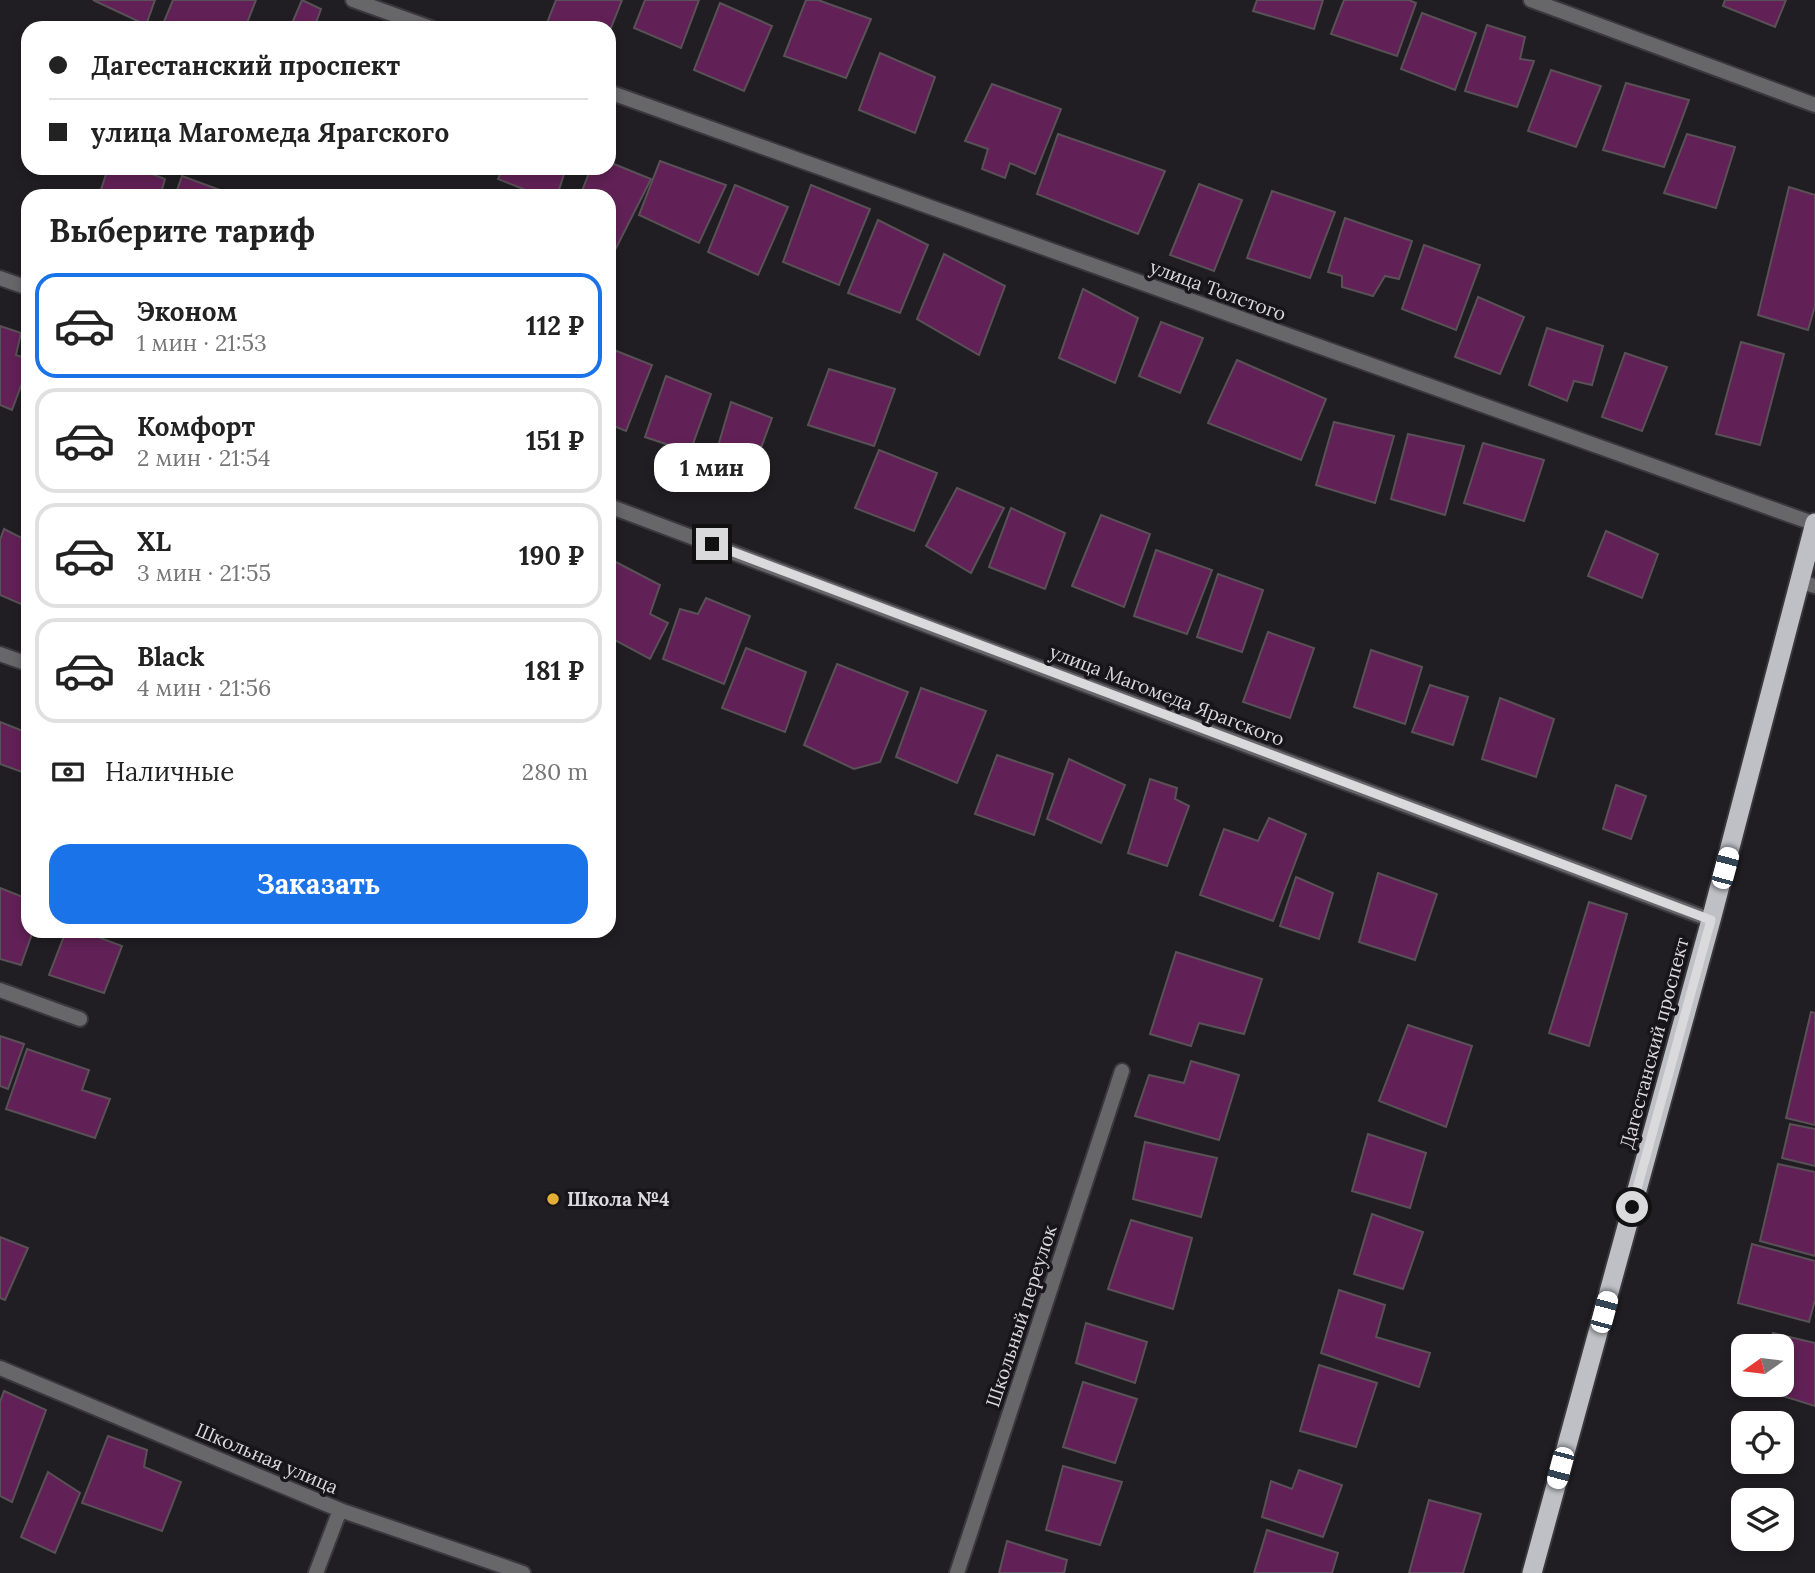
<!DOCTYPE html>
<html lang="ru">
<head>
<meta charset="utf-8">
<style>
  :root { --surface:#fff; --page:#f2f2f2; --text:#222; --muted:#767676; --line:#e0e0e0; --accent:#1a73e8 }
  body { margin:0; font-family:Lora,serif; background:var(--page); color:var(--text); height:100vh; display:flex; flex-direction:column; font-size:26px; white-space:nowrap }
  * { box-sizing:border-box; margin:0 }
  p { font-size:23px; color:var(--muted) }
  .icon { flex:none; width:38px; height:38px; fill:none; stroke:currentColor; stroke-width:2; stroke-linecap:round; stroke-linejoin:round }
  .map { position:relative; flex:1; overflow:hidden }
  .panel { position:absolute; left:21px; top:189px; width:595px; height:749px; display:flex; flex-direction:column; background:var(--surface); border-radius:21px; box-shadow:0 4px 10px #0003 }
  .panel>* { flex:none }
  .guide { position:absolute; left:21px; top:21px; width:595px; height:154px; border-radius:21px; box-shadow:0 4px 10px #0003; display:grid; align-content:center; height:154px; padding:0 28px; background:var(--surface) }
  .needle { width:46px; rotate:256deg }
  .tools { position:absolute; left:1731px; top:1334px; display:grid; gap:14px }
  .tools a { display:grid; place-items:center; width:63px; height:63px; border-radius:14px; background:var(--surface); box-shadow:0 4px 10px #0003; font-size:35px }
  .end { position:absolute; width:32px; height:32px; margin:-16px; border:9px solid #dad9dc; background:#111; box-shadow:0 0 0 4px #111 }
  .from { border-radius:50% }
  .bubble { position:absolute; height:49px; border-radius:21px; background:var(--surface); box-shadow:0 4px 10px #0003; font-size:23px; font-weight:800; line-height:49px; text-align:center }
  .car { position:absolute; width:21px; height:42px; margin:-21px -10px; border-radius:9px; box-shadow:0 0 5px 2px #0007; background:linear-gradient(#fff 24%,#345 0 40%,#fff 0 76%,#345 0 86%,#fff 0) }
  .guide b { display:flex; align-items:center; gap:24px; height:66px; font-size:26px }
  .guide b+b { border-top:2px solid var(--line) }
  .guide i { width:18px; height:18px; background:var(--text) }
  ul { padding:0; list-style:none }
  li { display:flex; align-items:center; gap:21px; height:105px; margin:0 14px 10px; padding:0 14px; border:4px solid var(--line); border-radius:21px }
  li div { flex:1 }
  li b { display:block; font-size:26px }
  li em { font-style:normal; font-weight:800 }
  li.current { border-color:var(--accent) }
  li>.icon { width:63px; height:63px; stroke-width:1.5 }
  h2 { padding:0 28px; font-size:32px; line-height:84px }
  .pay { display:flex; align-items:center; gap:18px; height:77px; padding:0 28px; font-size:26px }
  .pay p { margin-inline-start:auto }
  .action { display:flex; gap:14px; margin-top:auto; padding:14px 28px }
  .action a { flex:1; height:80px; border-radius:21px; background:var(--accent); color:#fff; font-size:28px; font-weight:800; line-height:80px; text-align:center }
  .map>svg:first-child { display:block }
  .building { fill:#612156; stroke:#585156; stroke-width:2 }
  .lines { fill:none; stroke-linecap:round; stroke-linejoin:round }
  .minor-casing { stroke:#3a383d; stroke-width:18 }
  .trunk-casing { stroke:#3a383d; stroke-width:23 }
  .minor { stroke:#67676a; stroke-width:14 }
  .trunk { stroke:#bec0c6; stroke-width:19 }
  .route { stroke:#dad9dc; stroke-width:9 }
  .poi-dot { fill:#e3ae35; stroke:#17151a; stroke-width:2.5 }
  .labels { text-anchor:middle; stroke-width:7; stroke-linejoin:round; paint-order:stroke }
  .street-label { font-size:19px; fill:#dad9dc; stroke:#17151a }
  .poi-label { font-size:19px; font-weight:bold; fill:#dad9dc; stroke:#17151a; text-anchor:start }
</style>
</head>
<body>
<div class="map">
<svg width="1815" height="1573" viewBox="0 0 1815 1573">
  <rect width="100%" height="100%" fill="#201e23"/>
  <g class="building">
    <path d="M93 0H155L146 25Z"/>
    <path d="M173 0H256L245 28H172L163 24Z"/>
    <path d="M302 0 321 9 314 28H290Z"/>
    <path d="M556 0H622L609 33V28H545Z"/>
    <path d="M645 0H699L681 48 634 28Z"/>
    <path d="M806 0H818L871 19 846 78 784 56Z"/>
    <path d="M1257 0H1323L1314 29 1253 11Z"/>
    <path d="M1344 0H1409L1416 3 1397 56 1331 34Z"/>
    <path d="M1725 0H1786L1775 27 1723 6Z"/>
    <path d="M720 3 772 26 744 91 694 70Z"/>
    <path d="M1422 13 1476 33 1455 90 1401 69Z"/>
    <path d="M1487 25 1525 37 1520 59 1534 61 1517 107 1465 91Z"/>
    <path d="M880 53 935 77 915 133 859 110Z"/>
    <path d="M1551 70 1601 86 1576 147 1528 131Z"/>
    <path d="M1626 83 1689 100 1664 167 1603 150Z"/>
    <path d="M992 84 1061 109 1035 174 1010 163 1005 178 982 169 988 149 965 141Z"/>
    <path d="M1058 134 1165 171 1138 234 1037 194Z"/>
    <path d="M1687 134 1735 147 1716 208 1664 193Z"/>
    <path d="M660 161 726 185 699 243 639 215Z"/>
    <path d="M609 162 651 179 611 258 609 257V196H580L591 168H609Z"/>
    <path d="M108 168H137L165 179 160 196H99Z"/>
    <path d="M503 168H566L557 196H541L498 179Z"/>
    <path d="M182 176 236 196H175Z"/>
    <path d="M1199 184 1242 200 1214 271 1170 255Z"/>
    <path d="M735 185 788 207 758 275 708 252Z"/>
    <path d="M811 185 870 209 839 285 783 262Z"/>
    <path d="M1789 187 1815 195V306L1808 330 1758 315Z"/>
    <path d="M1272 191 1335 212 1310 278 1247 258Z"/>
    <path d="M1345 218 1412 241 1399 279 1385 276 1373 296 1342 287V276L1328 272Z"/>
    <path d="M878 220 928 245 900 313 848 293Z"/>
    <path d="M1424 245 1480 265 1456 330 1402 309Z"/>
    <path d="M944 254 1005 286 979 355 917 319Z"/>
    <path d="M1083 289 1138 318 1115 383 1059 358Z"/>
    <path d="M1478 297 1524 317 1500 374 1455 357Z"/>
    <path d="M1161 322 1203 338 1180 393 1139 376Z"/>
    <path d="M0 326 21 333 16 355 28 359V367L12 410 0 405Z"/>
    <path d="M1547 328 1603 346 1592 385 1574 381 1567 401 1529 385Z"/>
    <path d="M1741 342 1784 354 1760 445 1716 434Z"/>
    <path d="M609 348 652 365 626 431 609 424Z"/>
    <path d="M1625 353 1667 367 1642 431 1602 417Z"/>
    <path d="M1237 360 1326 399 1301 460 1208 423Z"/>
    <path d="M829 369 895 389 874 446 808 425Z"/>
    <path d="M666 376 711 394 690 452 645 437Z"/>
    <path d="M731 402 772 418 751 475 713 463Z"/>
    <path d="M1334 422 1394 436 1375 503 1316 485Z"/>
    <path d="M1408 434 1464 446 1445 515 1391 499Z"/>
    <path d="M1483 443 1544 460 1524 521 1464 503Z"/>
    <path d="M879 450 937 473 914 531 855 508Z"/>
    <path d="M957 488 1004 508 971 573 926 546Z"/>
    <path d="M1011 508 1065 533 1045 589 989 567Z"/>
    <path d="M1101 515 1150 534 1124 607 1072 586Z"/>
    <path d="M4 529 28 541V607L0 595V540Z"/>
    <path d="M1606 531 1658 554 1642 598 1588 576Z"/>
    <path d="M1156 550 1212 570 1187 634 1134 616Z"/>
    <path d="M612 560 660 585 650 614 668 623 650 659 609 637V566Z"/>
    <path d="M1218 574 1263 590 1242 652 1197 637Z"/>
    <path d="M706 598 750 616 724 684 663 659 680 609 698 614Z"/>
    <path d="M1268 632 1314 648 1290 718 1243 702Z"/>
    <path d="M746 648 806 672 785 732 722 708Z"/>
    <path d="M1371 650 1422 667 1405 724 1354 707Z"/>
    <path d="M837 664 908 692 880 762 854 769 804 745Z"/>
    <path d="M1430 685 1468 697 1453 745 1412 732Z"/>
    <path d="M921 688 986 711 957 783 896 757Z"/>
    <path d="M1500 698 1554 719 1536 777 1482 759Z"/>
    <path d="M0 722 28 733V754L22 772 0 764Z"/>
    <path d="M997 755 1053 774 1034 835 975 814Z"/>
    <path d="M1069 759 1125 785 1101 843 1047 819Z"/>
    <path d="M1150 779 1177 788 1175 799 1189 806 1167 866 1128 853Z"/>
    <path d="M1616 785 1646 796 1631 839 1603 829Z"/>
    <path d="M1269 818 1306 834 1273 921 1200 895 1224 829 1258 841Z"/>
    <path d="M1378 873 1437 894 1415 960 1359 942Z"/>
    <path d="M1296 877 1333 893 1319 939 1280 926Z"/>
    <path d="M0 888 28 899V931H33L21 965 0 959Z"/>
    <path d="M1589 902 1627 914 1589 1046 1549 1033Z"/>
    <path d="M66 931H82L122 946 104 993 49 975Z"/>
    <path d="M1176 952 1262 979 1244 1034 1199 1023 1191 1046 1150 1034Z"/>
    <path d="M1811 1012 1815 1013V1125L1786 1118Z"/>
    <path d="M1408 1025 1472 1046 1446 1127 1379 1101Z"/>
    <path d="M0 1036 24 1044 8 1089 0 1086Z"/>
    <path d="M27 1049 89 1070 82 1090 110 1099 95 1138 6 1109Z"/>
    <path d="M1191 1061 1239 1075 1219 1140 1135 1116 1149 1075 1184 1083Z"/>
    <path d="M1790 1124 1815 1129V1166L1782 1158Z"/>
    <path d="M1368 1134 1426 1153 1410 1208 1352 1191Z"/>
    <path d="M1145 1142 1217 1158 1201 1217 1133 1199Z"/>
    <path d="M1778 1164 1815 1172V1256L1760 1241Z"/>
    <path d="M1372 1214 1423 1232 1403 1289 1354 1274Z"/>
    <path d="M1131 1220 1192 1238 1173 1309 1108 1289Z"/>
    <path d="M0 1237 28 1248 5 1300 0 1298Z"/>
    <path d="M1752 1244 1815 1261V1300L1809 1322 1738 1303Z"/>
    <path d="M1339 1290 1385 1305 1376 1337 1430 1353 1419 1387 1321 1353Z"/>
    <path d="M1086 1323 1147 1342 1135 1383 1076 1363Z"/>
    <path d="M1773 1333 1815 1343V1406L1760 1389 1761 1384H1782V1346H1770Z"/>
    <path d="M1319 1365 1377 1383 1356 1447 1300 1431Z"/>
    <path d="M1083 1382 1137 1399 1115 1463 1063 1447Z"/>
    <path d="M4 1391 46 1410 12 1502 0 1496V1402Z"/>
    <path d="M108 1436 147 1450 144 1467 181 1482 162 1531 82 1503Z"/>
    <path d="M1063 1466 1122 1482 1100 1545 1046 1530Z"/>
    <path d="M1299 1470 1342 1485 1323 1537 1262 1517 1271 1481 1292 1489Z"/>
    <path d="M48 1472 80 1493 55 1553 21 1537Z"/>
    <path d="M1429 1500 1481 1514 1463 1573H1409Z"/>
    <path d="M1267 1530 1338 1553 1332 1573H1254Z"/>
    <path d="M1007 1541 1067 1560 1064 1573H999Z"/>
  </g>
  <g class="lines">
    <g class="minor-casing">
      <g id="minor">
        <path d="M353 0 431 28"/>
        <path d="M1531 0 1815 105"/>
        <path d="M609 92 1815 524"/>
        <path d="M0 278 28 288"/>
        <path d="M609 506 1711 920"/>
        <path d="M1800 582 1815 586"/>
        <path d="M0 654 28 664"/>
        <path d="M0 990 80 1019"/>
        <path d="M0 1368 340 1510 523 1573"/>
        <path d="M316 1573 340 1510"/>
        <path d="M957 1573 1122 1071"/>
      </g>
    </g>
    <g class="trunk-casing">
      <path id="trunk" d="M1532 1573 1711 920 1815 523"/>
    </g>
    <use href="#minor" class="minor"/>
    <use href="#trunk" class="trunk"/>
  </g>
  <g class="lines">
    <path class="route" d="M712 544 1711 920 1632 1207"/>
  </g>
  <circle class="poi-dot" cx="553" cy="1199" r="7"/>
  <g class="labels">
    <g class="street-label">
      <text transform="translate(1218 290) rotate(20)" y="7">улица Толстого</text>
      <text transform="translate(1167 695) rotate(21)" y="7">улица Магомеда Ярагского</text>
      <text transform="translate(1654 1043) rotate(-75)" y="7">Дагестанский проспект</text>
      <text transform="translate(1021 1316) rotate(-72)" y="7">Школьный переулок</text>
      <text transform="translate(267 1458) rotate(23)" y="7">Школьная улица</text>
    </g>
    <g class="poi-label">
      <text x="567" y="1206">Школа №4</text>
    </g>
  </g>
</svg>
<div class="tools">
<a><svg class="needle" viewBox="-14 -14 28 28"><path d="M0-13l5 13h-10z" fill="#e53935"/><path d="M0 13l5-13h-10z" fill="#767676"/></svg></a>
<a><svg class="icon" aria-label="locate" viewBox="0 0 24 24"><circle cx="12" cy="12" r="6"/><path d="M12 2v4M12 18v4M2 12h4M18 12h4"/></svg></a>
<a><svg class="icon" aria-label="layers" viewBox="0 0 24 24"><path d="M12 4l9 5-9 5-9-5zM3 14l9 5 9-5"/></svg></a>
</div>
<i class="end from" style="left:1632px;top:1207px"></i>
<i class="end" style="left:712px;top:544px"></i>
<div class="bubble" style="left:654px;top:443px;width:116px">1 мин</div>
<i class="car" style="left:1725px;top:868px;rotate:15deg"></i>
<i class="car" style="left:1604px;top:1312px;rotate:15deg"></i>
<i class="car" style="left:1560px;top:1468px;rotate:195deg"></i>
<div class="guide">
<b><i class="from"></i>Дагестанский проспект</b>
<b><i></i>улица Магомеда Ярагского</b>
</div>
<section class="panel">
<h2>Выберите тариф</h2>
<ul>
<li class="current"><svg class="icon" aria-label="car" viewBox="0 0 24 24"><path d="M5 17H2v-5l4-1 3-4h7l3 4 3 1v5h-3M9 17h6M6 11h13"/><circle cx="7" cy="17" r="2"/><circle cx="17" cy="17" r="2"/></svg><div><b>Эконом</b><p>1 мин · 21:53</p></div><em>112 ₽</em></li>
<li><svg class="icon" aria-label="car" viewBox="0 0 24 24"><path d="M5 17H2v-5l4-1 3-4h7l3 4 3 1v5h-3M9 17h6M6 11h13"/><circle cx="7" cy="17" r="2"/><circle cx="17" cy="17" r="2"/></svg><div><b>Комфорт</b><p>2 мин · 21:54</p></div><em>151 ₽</em></li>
<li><svg class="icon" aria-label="car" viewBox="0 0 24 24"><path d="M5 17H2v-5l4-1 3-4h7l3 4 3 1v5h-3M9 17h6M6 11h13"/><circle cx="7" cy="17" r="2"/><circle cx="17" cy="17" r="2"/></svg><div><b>XL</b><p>3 мин · 21:55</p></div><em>190 ₽</em></li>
<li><svg class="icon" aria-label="car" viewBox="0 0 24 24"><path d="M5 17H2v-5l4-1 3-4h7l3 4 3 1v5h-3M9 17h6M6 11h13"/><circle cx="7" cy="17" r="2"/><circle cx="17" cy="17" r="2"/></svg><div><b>Black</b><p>4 мин · 21:56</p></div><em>181 ₽</em></li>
</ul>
<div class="pay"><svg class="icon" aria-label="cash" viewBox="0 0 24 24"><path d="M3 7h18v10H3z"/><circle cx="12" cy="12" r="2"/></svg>Наличные<p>280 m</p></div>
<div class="action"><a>Заказать</a></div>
</section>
</div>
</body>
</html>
